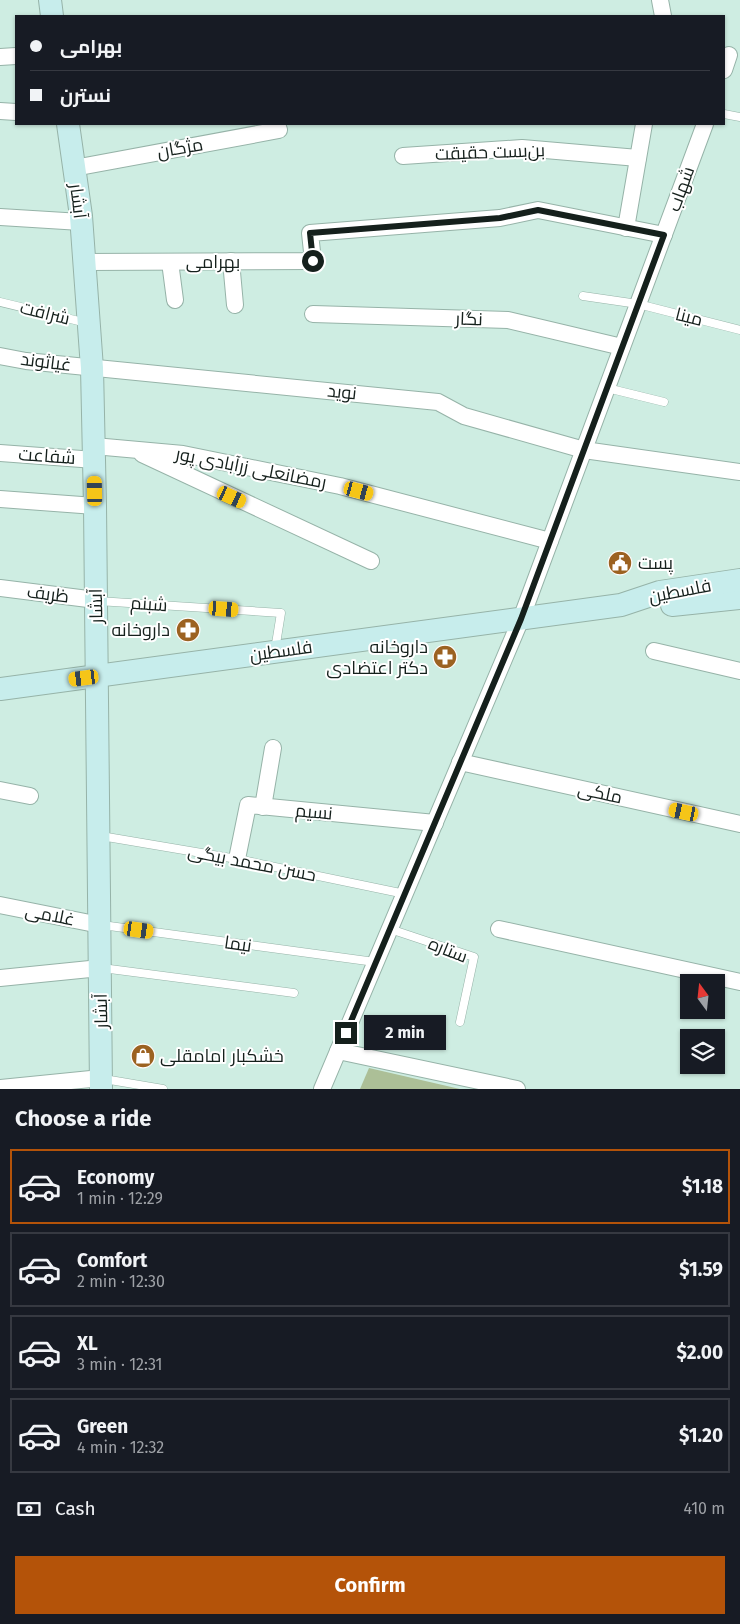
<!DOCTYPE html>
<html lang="en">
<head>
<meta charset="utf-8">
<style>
  :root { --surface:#171b24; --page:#20242c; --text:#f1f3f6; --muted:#9ea1a6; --line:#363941; --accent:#b45309 }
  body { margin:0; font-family:"Fira Sans",Cairo,sans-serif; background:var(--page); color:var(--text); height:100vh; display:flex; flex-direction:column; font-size:19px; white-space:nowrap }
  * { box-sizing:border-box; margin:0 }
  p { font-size:16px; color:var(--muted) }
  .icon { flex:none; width:28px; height:28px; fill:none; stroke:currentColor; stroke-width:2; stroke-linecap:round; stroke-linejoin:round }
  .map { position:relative; height:1089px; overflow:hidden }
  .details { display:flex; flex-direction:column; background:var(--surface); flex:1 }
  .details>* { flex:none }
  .banner { position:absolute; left:15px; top:15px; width:710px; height:110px; border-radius:0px; box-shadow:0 1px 4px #0004; display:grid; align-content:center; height:110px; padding:0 15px; background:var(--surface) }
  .needle { width:32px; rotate:345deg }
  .fabs { position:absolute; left:680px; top:974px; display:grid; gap:10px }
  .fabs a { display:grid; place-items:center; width:45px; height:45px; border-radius:0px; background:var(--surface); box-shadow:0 1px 4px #0004; font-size:25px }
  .end { position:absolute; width:22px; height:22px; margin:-11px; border:6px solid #15201c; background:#fff; box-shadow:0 0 0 2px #fff }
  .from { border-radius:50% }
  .bubble { position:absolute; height:35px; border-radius:0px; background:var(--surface); box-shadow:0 1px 4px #0004; font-size:16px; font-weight:700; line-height:35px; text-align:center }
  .car { position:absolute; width:15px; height:30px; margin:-15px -8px; border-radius:6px; box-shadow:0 0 4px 1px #0007; background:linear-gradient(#f5c518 24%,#345 0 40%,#f5c518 0 76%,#345 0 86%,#f5c518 0) }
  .banner b { display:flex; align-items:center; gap:18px; height:48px; font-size:19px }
  .banner b+b { border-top:1px solid var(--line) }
  .banner i { width:12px; height:12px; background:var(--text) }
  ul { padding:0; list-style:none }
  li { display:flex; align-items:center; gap:15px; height:75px; margin:0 10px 8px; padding:0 5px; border:2px solid var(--line); border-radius:0px }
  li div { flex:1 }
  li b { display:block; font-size:19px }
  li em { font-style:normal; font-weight:700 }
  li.current { border-color:var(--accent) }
  li>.icon { width:45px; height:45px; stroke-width:1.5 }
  h2 { padding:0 15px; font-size:22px; line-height:60px }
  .pay { display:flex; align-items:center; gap:12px; height:55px; padding:0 15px; font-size:19px }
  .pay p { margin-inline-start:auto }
  .action { display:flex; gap:10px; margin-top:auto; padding:10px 15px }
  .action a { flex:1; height:58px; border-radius:0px; background:var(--accent); color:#fff; font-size:20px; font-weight:700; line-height:58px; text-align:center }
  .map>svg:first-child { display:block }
  .green { fill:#acbf97 }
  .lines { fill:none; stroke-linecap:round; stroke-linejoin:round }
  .lane-casing { stroke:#96b3a8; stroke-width:9 }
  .street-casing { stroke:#96b3a8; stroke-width:18 }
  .secondary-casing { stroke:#96b3a8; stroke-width:24 }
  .lane { stroke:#fff; stroke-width:8 }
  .street { stroke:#fff; stroke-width:16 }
  .secondary { stroke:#c7edec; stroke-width:22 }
  .route { stroke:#15201c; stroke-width:6 }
  .labels { text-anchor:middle; stroke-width:4; stroke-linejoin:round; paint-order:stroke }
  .street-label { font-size:18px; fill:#15201c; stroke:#fff }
  .poi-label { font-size:18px; fill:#15201c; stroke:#fff; text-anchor:start }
</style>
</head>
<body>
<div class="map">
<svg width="740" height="1089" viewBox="0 0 740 1089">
  <rect width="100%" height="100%" fill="#ceede2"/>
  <path class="green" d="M369 1068 460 1089H360Z"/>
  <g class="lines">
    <g class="lane-casing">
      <g id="lane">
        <path d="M724 114 740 117"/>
        <path d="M583 296 638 304 740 330"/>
        <path d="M0 302 87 323"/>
        <path d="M607 388 664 402"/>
        <path d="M98 601 281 613 275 650"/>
        <path d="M101 836 237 859 405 894"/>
        <path d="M102 925 375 962"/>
        <path d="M390 929 474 957 460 1022"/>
        <path d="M102 968 294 993"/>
        <path d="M104 1079 163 1089"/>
      </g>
    </g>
    <g class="street-casing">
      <g id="street">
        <path d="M660 0 663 16"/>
        <path d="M0 57 16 56"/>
        <path d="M724 70 729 55"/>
        <path d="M0 111 16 112"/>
        <path d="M403 156 522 148 638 158"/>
        <path d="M74 168 279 130 277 124"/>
        <path d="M0 217 81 222"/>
        <path d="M626 228 644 124"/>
        <path d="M231 261 235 305"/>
        <path d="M84 262 313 261 310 233 500 218 538 210 664 235"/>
        <path d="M170 262 175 300"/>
        <path d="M313 314 508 320 622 347"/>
        <path d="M0 356 26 361 438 402 464 416 584 450 740 472"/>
        <path d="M94 446 183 454 340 486 550 541"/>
        <path d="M0 453 95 460"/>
        <path d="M142 454 371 561"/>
        <path d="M0 499 95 506"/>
        <path d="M0 588 96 600"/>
        <path d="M654 651 740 671"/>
        <path d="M460 762 740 824"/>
        <path d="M0 790 30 796"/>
        <path d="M263 807 273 748"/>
        <path d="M237 859 248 805 435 823"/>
        <path d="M0 905 100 925"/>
        <path d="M499 929 740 982"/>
        <path d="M0 978 100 968"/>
        <path d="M338 1051 517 1089"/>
        <path d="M0 1088 101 1078"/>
        <path d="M322 1089 521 619 705 124"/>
      </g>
    </g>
    <g class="secondary-casing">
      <g id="secondary">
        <path d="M50 0 52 16"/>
        <path d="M68 124 81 216 92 368 95 506 101 1089"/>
        <path d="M672 605 740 598"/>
        <path d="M0 689 621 605 660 592 740 580"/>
      </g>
    </g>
    <use href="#lane" class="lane"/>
    <use href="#street" class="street"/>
    <use href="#secondary" class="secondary"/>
  </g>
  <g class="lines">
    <path class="route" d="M313 261 310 233 500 218 538 210 664 235 521 619 346 1033"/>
  </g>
  <defs>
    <g id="civic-disc" transform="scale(1.25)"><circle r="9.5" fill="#9c6221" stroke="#fff"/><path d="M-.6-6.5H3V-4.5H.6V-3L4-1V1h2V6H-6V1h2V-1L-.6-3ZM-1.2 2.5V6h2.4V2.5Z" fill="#fff"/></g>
    <g id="pharmacy-disc" transform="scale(1.25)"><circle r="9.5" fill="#9c6221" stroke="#fff"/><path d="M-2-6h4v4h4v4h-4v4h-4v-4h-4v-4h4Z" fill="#fff"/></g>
    <g id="shop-disc" transform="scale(1.25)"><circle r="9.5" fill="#9c6221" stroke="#fff"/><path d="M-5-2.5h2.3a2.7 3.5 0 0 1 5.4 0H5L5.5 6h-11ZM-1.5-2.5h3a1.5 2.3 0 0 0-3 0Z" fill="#fff"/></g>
  </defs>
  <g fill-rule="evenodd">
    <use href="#civic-disc" x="620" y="563"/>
    <use href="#pharmacy-disc" x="188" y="630"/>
    <use href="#pharmacy-disc" x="445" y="657"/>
    <use href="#shop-disc" x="143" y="1056"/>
  </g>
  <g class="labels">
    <g class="street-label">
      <text transform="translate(180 148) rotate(-10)" y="6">مژگان</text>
      <text transform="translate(490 152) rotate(-2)" y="6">بن‌بست حقیقت</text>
      <text transform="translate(681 189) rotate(-70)" y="6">شهاب</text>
      <text transform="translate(78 201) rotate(83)" y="6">آبشار</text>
      <text x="213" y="268">بهرامی</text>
      <text transform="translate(45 313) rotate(14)" y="6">شرافت</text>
      <text transform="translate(689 317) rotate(14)" y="6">مینا</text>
      <text transform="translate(469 319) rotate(2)" y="6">نگار</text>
      <text transform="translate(46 362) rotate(7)" y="6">غیاثوند</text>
      <text transform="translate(342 392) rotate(6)" y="6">نوید</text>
      <text transform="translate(47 456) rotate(4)" y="6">شفاعت</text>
      <text transform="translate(251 468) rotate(11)" y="6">رمضانعلی زرآبادی پور</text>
      <text transform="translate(680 591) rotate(-11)" y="6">فلسطین</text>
      <text transform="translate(48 594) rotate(7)" y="6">ظریف</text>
      <text transform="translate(149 604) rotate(4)" y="6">شبنم</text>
      <text transform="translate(96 606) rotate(-91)" y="6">آبشار</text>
      <text transform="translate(281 651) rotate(-8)" y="6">فلسطین</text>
      <text transform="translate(600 793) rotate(12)" y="6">ملکی</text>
      <text transform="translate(314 812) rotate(5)" y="6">نسیم</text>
      <text transform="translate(252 863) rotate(11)" y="6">حسن محمد بیگی</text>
      <text transform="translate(50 915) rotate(11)" y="6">غلامی</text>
      <text transform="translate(238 944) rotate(8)" y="6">نیما</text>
      <text transform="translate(448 950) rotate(22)" y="6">ستاره</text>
      <text transform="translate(101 1011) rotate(-91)" y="6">آبشار</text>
    </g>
    <g class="poi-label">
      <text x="638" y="569">پست</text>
      <text x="170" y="636" text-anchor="end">داروخانه</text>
      <text x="428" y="653" text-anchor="end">داروخانه<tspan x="428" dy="21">دکتر اعتضادی</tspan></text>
      <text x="160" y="1062">خشکبار امامقلی</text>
    </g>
  </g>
</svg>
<div class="fabs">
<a><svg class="needle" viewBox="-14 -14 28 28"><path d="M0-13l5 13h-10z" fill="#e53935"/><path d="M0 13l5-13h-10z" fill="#9ea1a6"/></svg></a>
<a><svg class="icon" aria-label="layers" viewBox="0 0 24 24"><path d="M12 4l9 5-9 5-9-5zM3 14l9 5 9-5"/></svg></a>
</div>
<i class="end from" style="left:313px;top:261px"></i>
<i class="end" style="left:346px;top:1033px"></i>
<div class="bubble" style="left:364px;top:1015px;width:82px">2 min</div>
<i class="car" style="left:95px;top:491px;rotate:359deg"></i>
<i class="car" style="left:359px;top:491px;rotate:105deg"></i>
<i class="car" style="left:232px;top:497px;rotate:115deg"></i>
<i class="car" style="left:224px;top:609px;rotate:94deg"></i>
<i class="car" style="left:84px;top:678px;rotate:263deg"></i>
<i class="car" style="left:684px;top:812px;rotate:282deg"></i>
<i class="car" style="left:139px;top:930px;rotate:98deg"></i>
<div class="banner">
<b><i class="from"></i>بهرامی</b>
<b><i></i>نسترن</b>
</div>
</div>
<section class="details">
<h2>Choose a ride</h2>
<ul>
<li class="current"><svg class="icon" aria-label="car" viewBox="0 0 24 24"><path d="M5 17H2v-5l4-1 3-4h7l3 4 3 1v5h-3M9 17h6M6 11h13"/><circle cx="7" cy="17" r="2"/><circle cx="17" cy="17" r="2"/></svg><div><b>Economy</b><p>1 min · 12:29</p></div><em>$1.18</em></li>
<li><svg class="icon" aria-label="car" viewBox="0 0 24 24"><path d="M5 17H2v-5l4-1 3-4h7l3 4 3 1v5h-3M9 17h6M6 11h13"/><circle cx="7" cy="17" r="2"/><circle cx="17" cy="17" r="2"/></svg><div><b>Comfort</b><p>2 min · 12:30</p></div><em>$1.59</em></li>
<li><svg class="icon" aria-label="car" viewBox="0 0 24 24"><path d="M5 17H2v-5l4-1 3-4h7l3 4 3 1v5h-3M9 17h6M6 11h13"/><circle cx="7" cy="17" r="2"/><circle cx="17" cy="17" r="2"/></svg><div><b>XL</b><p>3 min · 12:31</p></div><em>$2.00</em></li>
<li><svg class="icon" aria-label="car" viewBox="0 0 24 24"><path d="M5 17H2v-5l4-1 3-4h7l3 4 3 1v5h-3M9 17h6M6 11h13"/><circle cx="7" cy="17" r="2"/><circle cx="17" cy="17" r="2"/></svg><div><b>Green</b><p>4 min · 12:32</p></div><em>$1.20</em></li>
</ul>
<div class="pay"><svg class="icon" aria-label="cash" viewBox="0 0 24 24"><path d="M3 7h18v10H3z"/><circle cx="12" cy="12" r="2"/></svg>Cash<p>410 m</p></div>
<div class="action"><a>Confirm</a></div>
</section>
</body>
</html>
